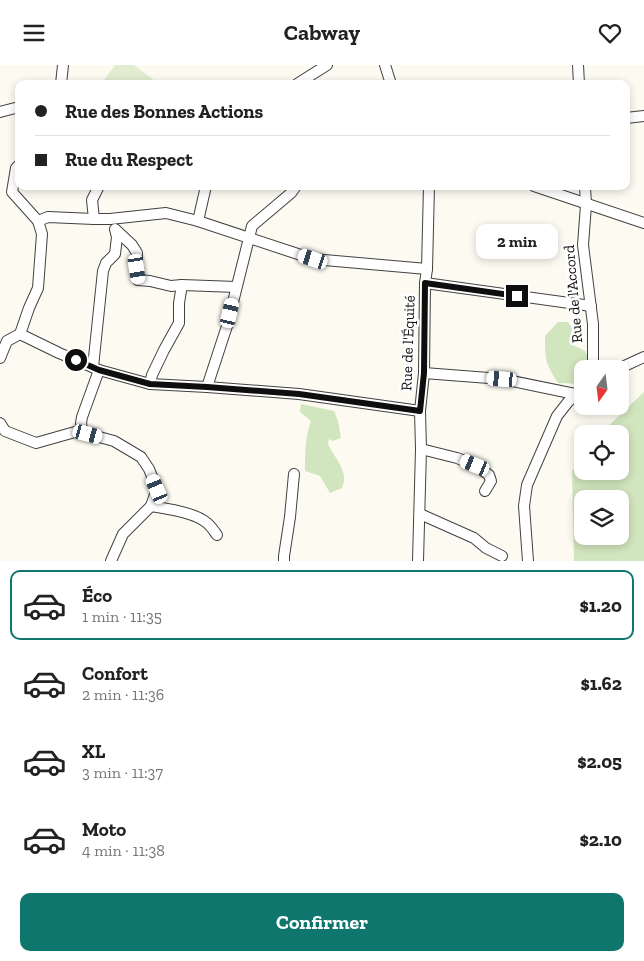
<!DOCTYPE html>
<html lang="fr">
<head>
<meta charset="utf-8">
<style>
  :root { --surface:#fff; --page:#f6f6f6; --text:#222; --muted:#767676; --line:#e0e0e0; --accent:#0f766e }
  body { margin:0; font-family:"Zilla Slab",serif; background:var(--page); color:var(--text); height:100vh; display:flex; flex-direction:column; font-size:19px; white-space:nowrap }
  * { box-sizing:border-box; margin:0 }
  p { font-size:16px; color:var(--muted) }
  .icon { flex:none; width:28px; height:28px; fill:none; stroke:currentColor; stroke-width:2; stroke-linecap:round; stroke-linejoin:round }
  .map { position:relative; height:496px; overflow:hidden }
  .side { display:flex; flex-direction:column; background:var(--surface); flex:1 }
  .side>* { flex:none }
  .banner { position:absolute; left:15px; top:15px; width:615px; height:110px; border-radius:10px; box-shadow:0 2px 8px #0003; display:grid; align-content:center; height:110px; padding:0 20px; background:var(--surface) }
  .needle { width:32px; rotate:194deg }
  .buttons { position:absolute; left:574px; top:295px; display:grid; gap:10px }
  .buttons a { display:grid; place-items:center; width:55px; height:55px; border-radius:10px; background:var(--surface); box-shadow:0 2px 8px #0003; font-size:25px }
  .end { position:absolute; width:22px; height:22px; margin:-11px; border:6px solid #0e0e0e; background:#fff; box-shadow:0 0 0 2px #fff }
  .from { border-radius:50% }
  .bubble { position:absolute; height:35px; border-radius:10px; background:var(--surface); box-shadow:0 2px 8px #0003; font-size:16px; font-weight:700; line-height:35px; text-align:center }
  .car { position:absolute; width:15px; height:30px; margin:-15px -8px; border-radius:6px; box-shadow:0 0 4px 1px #0007; background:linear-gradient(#fff 24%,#345 0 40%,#fff 0 76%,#345 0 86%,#fff 0) }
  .banner b { display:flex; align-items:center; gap:18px; height:48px; font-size:19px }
  .banner b+b { border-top:1px solid var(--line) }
  .banner i { width:12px; height:12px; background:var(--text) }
  ul { padding:9px 0 0; list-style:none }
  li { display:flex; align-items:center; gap:15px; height:70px; margin:0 10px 8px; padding:0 10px; border:2px solid transparent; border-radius:10px }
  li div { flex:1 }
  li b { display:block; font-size:19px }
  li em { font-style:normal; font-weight:700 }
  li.active { border-color:var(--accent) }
  li>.icon { width:45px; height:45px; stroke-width:1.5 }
  .primary-button { display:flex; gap:10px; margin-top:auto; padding:10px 20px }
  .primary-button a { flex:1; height:58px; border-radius:10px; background:var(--accent); color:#fff; font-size:20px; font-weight:700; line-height:58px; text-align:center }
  header { display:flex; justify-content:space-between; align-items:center; height:65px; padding:0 20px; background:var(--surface); font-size:22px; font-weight:700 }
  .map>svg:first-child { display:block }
  .green { fill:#d1e5be; fill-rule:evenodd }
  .pitch { fill:#e2edcf }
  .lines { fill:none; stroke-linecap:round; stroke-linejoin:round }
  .minor-casing { stroke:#414141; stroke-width:12 }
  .minor { stroke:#fff; stroke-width:10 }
  .route { stroke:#0e0e0e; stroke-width:6 }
  .labels { text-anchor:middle; stroke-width:5; stroke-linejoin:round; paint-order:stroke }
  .street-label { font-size:15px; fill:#0e0e0e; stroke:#fff }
</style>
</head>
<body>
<header><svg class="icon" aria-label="menu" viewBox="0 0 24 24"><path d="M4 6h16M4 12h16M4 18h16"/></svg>Cabway<svg class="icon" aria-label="heart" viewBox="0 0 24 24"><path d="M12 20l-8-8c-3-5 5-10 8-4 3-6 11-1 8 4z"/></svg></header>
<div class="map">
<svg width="644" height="496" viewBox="0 0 644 496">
  <rect width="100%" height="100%" fill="#fdfbf1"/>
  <g class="green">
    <path d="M558 257H568L572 263 569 278 585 286 593 301 592 304H582V319L558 318C545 298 545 294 545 271Z"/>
    <path d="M644 327V496H574L572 406 582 392V406H620V369H600ZM582 434H620V471H582Z"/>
    <path d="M301 339 334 346 338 356 341 373 333 376 329 374 328 379C333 390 342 399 344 411 345 415 343 420 342 423L330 428 320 411 305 406C305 389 305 372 311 356L300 347Z"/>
  </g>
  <path class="pitch" d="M115 0H134L159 19H101Z"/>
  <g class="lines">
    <g class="minor-casing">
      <g id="minor">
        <path d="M385 0 391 19"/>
        <path d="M578 0 579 19"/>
        <path d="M61 19 63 0"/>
        <path d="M297 19 327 0"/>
        <path d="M0 47 19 42"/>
        <path d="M626 53 644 51"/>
        <path d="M534 121 644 158"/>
        <path d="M585 121 586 140 583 180 593 259V304"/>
        <path d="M94 154 92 135 99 121"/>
        <path d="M38 156 48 152 94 154H110L166 148 198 156 313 194 427 204"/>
        <path d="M198 156 206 121"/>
        <path d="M116 165 132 180 137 188V204L138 215 150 216 171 221 182 220 236 222"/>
        <path d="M425 218 591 241"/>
        <path d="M20 269 59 288 99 305 150 319 207 322 299 329 420 346"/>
        <path d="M0 293 7 276 20 269 29 243 38 223 42 169 38 156 12 127 16 103 19 100"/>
        <path d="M93 302 103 206 106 198 115 189 117 172 115 164"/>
        <path d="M618 304 644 292"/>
        <path d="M424 308 502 314 575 329"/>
        <path d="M150 319 152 310 164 285 179 258V238L182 220"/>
        <path d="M207 322 227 261 252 161 291 128 296 121"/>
        <path d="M0 358 5 366 36 378 82 365 88 369 114 376 141 392 149 404 157 424 151 441 123 469 111 496"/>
        <path d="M82 365 81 358 82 352 99 305"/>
        <path d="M421 384 457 393 475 400 489 410 491 416 485 426"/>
        <path d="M151 441C167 444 194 447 207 458 211 461 214 466 217 470"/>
        <path d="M420 449 474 473 486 483 502 491"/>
        <path d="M284 496V491L290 452 294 409"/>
        <path d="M418 496 421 384 420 346 424 308 425 218 427 204 429 121"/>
        <path d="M528 496 524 441 527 420 557 351 568 337 582 323"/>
      </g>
    </g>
    <use href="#minor" class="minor"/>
  </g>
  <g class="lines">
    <path class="route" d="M76 295 99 305 150 319 207 322 299 329 420 346 424 308 425 218 517 231"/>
  </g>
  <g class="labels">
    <g class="street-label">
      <text transform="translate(573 229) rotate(-95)" y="5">Rue de l'Accord</text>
      <text transform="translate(408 278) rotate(-88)" y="5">Rue de l'Équité</text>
    </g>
  </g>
</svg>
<div class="buttons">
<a><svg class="needle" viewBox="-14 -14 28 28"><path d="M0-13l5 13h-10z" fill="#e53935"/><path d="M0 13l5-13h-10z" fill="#767676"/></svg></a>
<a><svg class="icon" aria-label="locate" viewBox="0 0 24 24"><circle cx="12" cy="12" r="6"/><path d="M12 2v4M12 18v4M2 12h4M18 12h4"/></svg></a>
<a><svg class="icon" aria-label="layers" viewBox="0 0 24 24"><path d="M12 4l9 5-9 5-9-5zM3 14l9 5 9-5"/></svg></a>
</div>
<i class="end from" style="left:76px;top:295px"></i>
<i class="end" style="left:517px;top:231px"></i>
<div class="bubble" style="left:476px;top:159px;width:82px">2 min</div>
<i class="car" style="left:313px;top:194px;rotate:288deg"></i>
<i class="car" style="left:137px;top:204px;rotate:171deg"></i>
<i class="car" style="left:230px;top:248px;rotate:13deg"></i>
<i class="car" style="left:502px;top:314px;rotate:275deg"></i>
<i class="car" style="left:88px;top:369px;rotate:105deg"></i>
<i class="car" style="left:475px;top:400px;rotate:292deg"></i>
<i class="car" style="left:157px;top:424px;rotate:337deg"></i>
<div class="banner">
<b><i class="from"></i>Rue des Bonnes Actions</b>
<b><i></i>Rue du Respect</b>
</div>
</div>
<section class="side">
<ul>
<li class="active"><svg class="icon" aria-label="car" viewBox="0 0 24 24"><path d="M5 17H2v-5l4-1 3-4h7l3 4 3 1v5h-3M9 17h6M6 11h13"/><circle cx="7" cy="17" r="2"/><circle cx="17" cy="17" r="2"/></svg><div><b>Éco</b><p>1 min · 11:35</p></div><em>$1.20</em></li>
<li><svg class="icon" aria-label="car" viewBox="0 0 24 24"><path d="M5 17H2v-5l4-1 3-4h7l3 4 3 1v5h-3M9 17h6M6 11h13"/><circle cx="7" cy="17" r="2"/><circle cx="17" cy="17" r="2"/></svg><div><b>Confort</b><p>2 min · 11:36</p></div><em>$1.62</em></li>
<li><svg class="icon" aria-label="car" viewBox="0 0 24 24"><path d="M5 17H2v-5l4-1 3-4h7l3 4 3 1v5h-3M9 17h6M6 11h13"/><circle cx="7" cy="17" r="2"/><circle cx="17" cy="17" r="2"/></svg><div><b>XL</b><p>3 min · 11:37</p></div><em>$2.05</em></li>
<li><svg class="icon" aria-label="car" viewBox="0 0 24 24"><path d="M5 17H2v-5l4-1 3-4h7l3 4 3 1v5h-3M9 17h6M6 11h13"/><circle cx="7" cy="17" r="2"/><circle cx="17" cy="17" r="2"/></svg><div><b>Moto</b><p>4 min · 11:38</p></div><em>$2.10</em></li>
</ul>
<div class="primary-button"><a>Confirmer</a></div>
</section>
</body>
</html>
